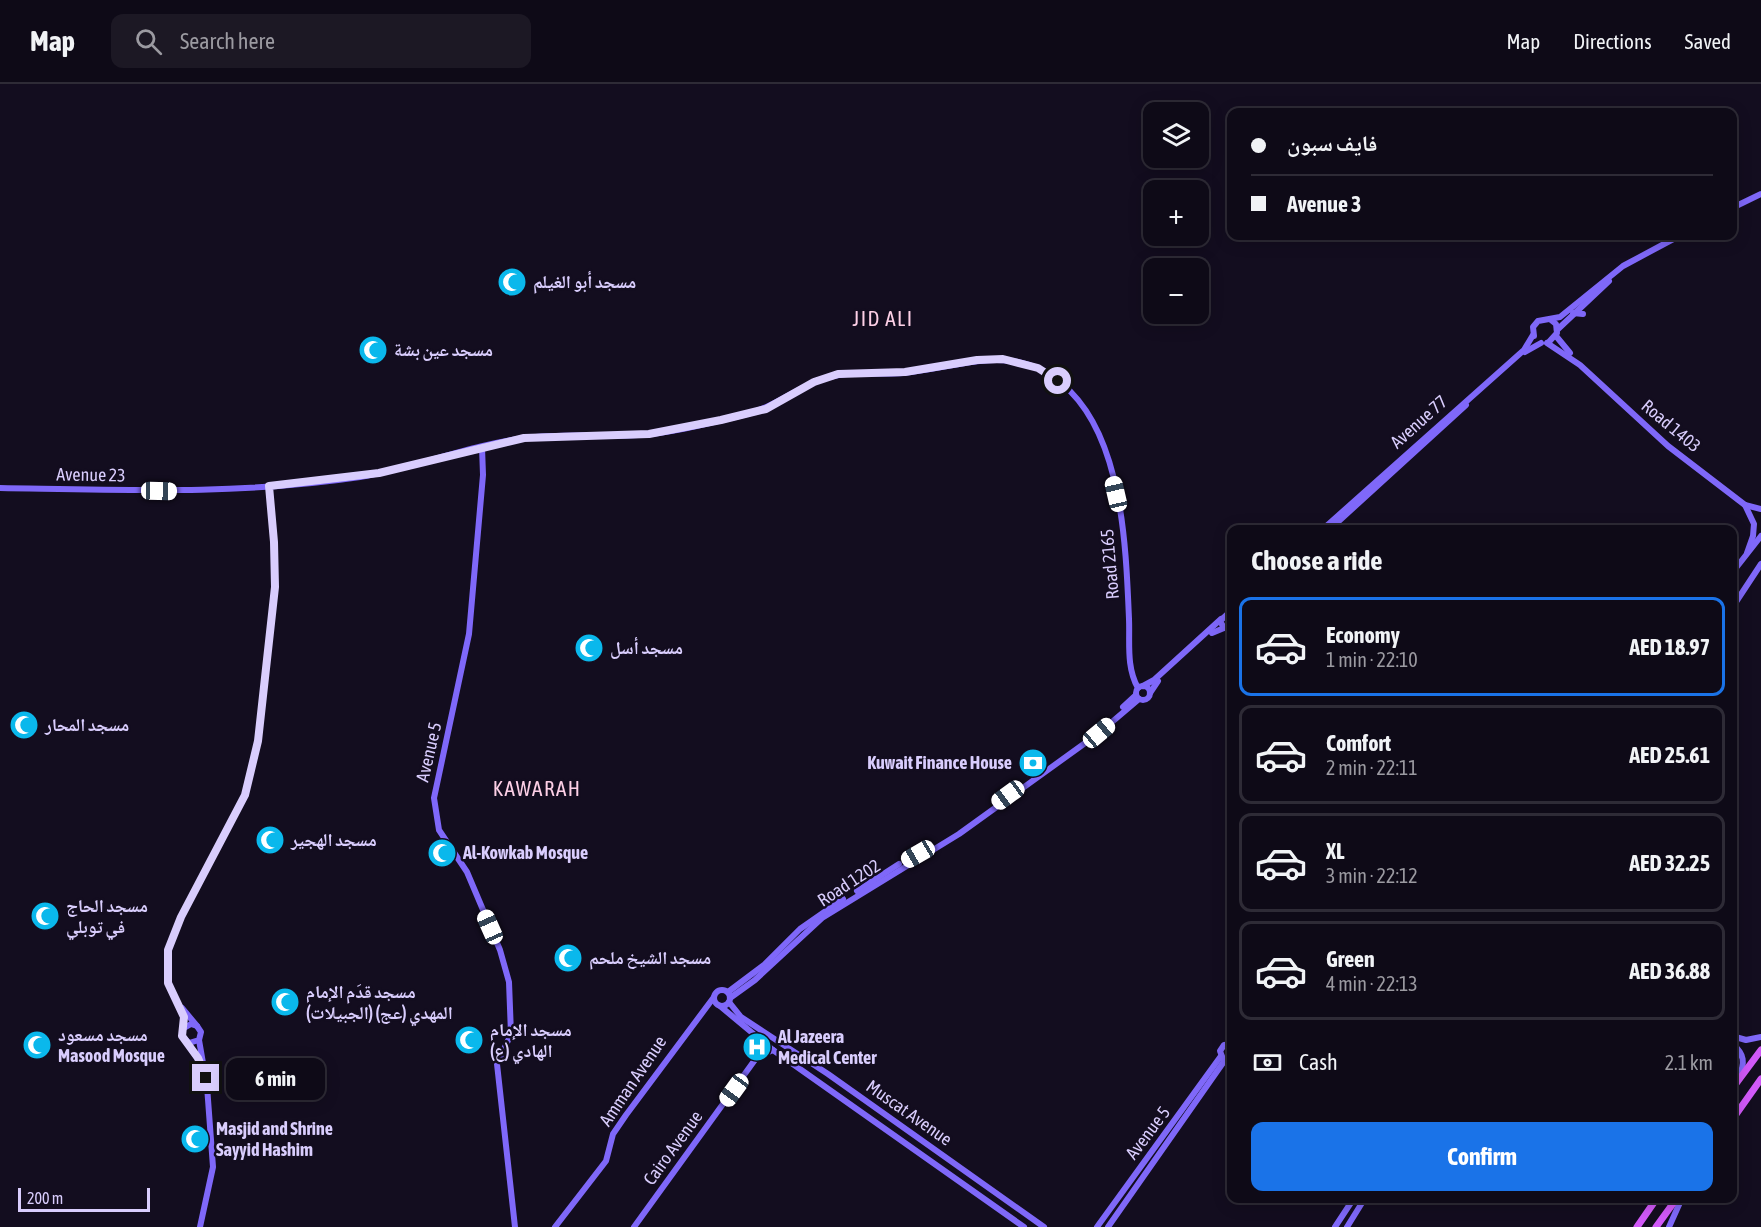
<!DOCTYPE html>
<html lang="en">
<head>
<meta charset="utf-8">
<style>
  :root { --surface:#0e0a17; --page:#1c1824; --text:#f1f3f6; --muted:#9b9aa1; --line:#2e2b36; --accent:#1a73e8 }
  body { margin:0; font-family:"Asap Condensed","Noto Naskh Arabic",sans-serif; background:var(--page); color:var(--text); height:100vh; display:flex; flex-direction:column; font-size:22px; white-space:nowrap }
  * { box-sizing:border-box; margin:0 }
  p { font-size:20px; color:var(--muted) }
  .icon { flex:none; width:33px; height:33px; fill:none; stroke:currentColor; stroke-width:2; stroke-linecap:round; stroke-linejoin:round }
  .map { position:relative; flex:1; overflow:hidden }
  .side { position:absolute; left:1227px; top:441px; width:510px; height:678px; display:flex; flex-direction:column; background:var(--surface); border-radius:12px; box-shadow:0 3px 15px #0003,0 0 0 2px var(--line) }
  .side>* { flex:none }
  .hud { position:absolute; left:1227px; top:24px; width:510px; height:132px; border-radius:12px; box-shadow:0 3px 15px #0003,0 0 0 2px var(--line); display:grid; align-content:center; height:132px; padding:0 24px; background:var(--surface) }
  .fabs { position:absolute; left:1143px; top:18px; display:grid; gap:12px }
  .fabs a { display:grid; place-items:center; width:66px; height:66px; border-radius:12px; background:var(--surface); box-shadow:0 3px 15px #0003,0 0 0 2px var(--line); font-size:30px }
  .scale { position:absolute; left:18px; bottom:15px; width:132px; box-sizing:border-box; padding-left:6px; border:3px solid #d9cdfd; border-top:0; font-size:16px; line-height:21px; white-space:nowrap; color:#d9cdfd; -webkit-text-stroke:4px #130d1f; paint-order:stroke }
  .end { position:absolute; width:27px; height:27px; margin:-14px; border:8px solid #d9cdfd; background:#111; box-shadow:0 0 0 3px #111 }
  .from { border-radius:50% }
  .bubble { position:absolute; height:42px; border-radius:12px; background:var(--surface); box-shadow:0 3px 15px #0003,0 0 0 2px var(--line); font-size:20px; font-weight:700; line-height:42px; text-align:center }
  .car { position:absolute; width:18px; height:36px; margin:-18px -9px; border-radius:8px; box-shadow:0 0 4px 2px #0007; background:linear-gradient(#fff 24%,#345 0 40%,#fff 0 76%,#345 0 86%,#fff 0) }
  .hud b { display:flex; align-items:center; gap:21px; height:57px; font-size:22px }
  .hud b+b { border-top:2px solid var(--line) }
  .hud i { width:15px; height:15px; background:var(--text) }
  ul { padding:0; list-style:none }
  li { display:flex; align-items:center; gap:18px; height:99px; margin:0 12px 9px; padding:0 12px; border:3px solid var(--line); border-radius:12px }
  li div { flex:1 }
  li b { display:block; font-size:22px }
  li em { font-style:normal; font-weight:700 }
  li.on { border-color:var(--accent) }
  li>.icon { width:54px; height:54px; stroke-width:1.5 }
  h2 { padding:0 24px; font-size:27px; line-height:72px }
  .pay { display:flex; align-items:center; gap:15px; height:66px; padding:0 24px; font-size:22px }
  .pay p { margin-inline-start:auto }
  .primary-button { display:flex; gap:12px; margin-top:auto; padding:12px 24px }
  .primary-button a { flex:1; height:69px; border-radius:12px; background:var(--accent); color:#fff; font-size:24px; font-weight:700; line-height:69px; text-align:center }
  header { display:flex; align-items:center; gap:36px; box-sizing:border-box; height:84px; padding:0 30px; background:var(--surface); border-bottom:2px solid var(--line) }
  header strong { font-size:28px }
  nav { display:flex; gap:33px; margin-inline-start:auto; font-size:21px }
  .search { width:420px; height:54px; background:var(--page); display:flex; align-items:center; gap:15px; box-sizing:border-box; padding:0 21px; border-radius:12px; color:var(--muted); font-size:22px }
  .map>svg:first-child { display:block }
  .lines { fill:none; stroke-linecap:round; stroke-linejoin:round }
  .secondary { stroke:#7f68f9; stroke-width:6 }
  .primary { stroke:#d159f8; stroke-width:7 }
  .route { stroke:#d9cdfd; stroke-width:8 }
  .labels { text-anchor:middle; stroke-width:5; stroke-linejoin:round; paint-order:stroke }
  .poi-label { font-size:18px; font-weight:bold; fill:#d9cdfd; stroke:#130d1f; text-anchor:start }
  .street-label { font-size:18px; fill:#d9cdfd; stroke:#130d1f }
  .quarter-label { font-size:21px; letter-spacing:1.5px; fill:#fdcfe6; stroke:#130d1f }
</style>
</head>
<body>
<header>
<strong>Map</strong>
<div class="search"><svg class="icon" aria-label="search" viewBox="0 0 24 24"><circle cx="10" cy="10" r="6"/><path d="M15 15l6 6"/></svg>Search here</div>
<nav><a>Map</a><a>Directions</a><a>Saved</a></nav>
</header>
<div class="map">
<svg width="1761" height="1143" viewBox="0 0 1761 1143">
  <rect width="100%" height="100%" fill="#130d1f"/>
  <g class="lines">
    <g class="secondary">
      <path d="M1732 124 1761 110"/>
      <path d="M1573 229 1583 230"/>
      <path d="M1557 246 1609 197"/>
      <path d="M1534 252 1533 243 1538 237 1560 233 1623 182 1679 152"/>
      <path d="M1556 252 1570 269"/>
      <path d="M1547 259 1580 281 1668 362 1745 421 1754 440 1753 452 1747 469"/>
      <path d="M1548 259 1557 249 1556 240 1551 236"/>
      <path d="M1525 268 1541 259"/>
      <path d="M482 363 483 391 469 550 434 714 439 746 467 788 500 866 509 898 511 950 497 980 515 1143"/>
      <path d="M0 404C121 406 240 411 360 393 416 384 469 361 525 354 563 349 601 353 638 351 673 349 709 339 743 331 775 324 796 303 826 294 851 286 877 291 903 289 965 283 1018 255 1070 307 1123 360 1126 465 1129 535 1130 558 1126 583 1138 604"/>
      <path d="M1745 421 1761 425"/>
      <path d="M1322 446 1524 266 1533 251"/>
      <path d="M1329 446 1466 321"/>
      <path d="M1732 489 1761 452"/>
      <path d="M1732 524 1761 480"/>
      <path d="M1232 526 1220 537 1224 544 1232 542"/>
      <path d="M1212 549 1224 544"/>
      <path d="M1143 602 1154 596 1221 535"/>
      <circle cx="1143" cy="609" r="7"/>
      <path d="M1150 609 1158 597"/>
      <path d="M1123 623 1136 611"/>
      <path d="M857 807 899 780"/>
      <circle cx="722" cy="914" r="8"/>
      <path d="M728 908 764 881 800 845 843 815"/>
      <path d="M730 914 755 896 822 834 959 750 1099 649 1139 615"/>
      <path d="M729 918 741 933 828 990 1044 1143"/>
      <path d="M720 922 773 966 1024 1143"/>
      <path d="M182 924 197 942"/>
      <path d="M184 944 191 940 197 942 201 948 199 956 189 959 182 952 184 933 168 899V866L181 833 245 711 258 657 275 503V470L269 402"/>
      <path d="M1732 952 1746 956 1761 953"/>
      <path d="M199 956 207 1002 213 1083 200 1143"/>
      <path d="M187 959 200 978"/>
      <path d="M1232 960 1224 961 1220 967 1223 975 1232 976"/>
      <path d="M1732 960C1745 970 1745 979 1739 993"/>
      <path d="M555 1143 606 1077 613 1050 626 1031 714 913"/>
      <path d="M634 1143 757 973 773 966"/>
      <path d="M1097 1143 1221 972"/>
      <path d="M1108 1143 1225 976"/>
      <path d="M1335 1143 1354 1114"/>
      <path d="M1347 1143 1365 1114"/>
      <path d="M1669 1143 1682 1114"/>
    </g>
    <g class="primary">
      <path d="M1732 1005 1761 966"/>
      <path d="M1732 1036 1761 995"/>
      <path d="M1637 1143 1657 1114"/>
      <path d="M1656 1143 1677 1114"/>
    </g>
  </g>
  <g class="lines">
    <path class="route" d="M206 994 198 974 182 952 184 933 168 899V866L181 833 245 711 258 657 275 503 274 458 269 402 379 389 524 354 649 350 721 336 766 325 814 298 838 290 905 288 977 276 1003 275 1038 284 1058 297"/>
  </g>
  <defs>
    <g id="mosque-disc" transform="scale(1.5)"><circle r="9.5" fill="#0ab8ec" stroke="#130d1f"/><path d="M3.5-4.9A6 6 0 1 0 3.5 4.9A5 5 0 1 1 3.5-4.9Z" fill="#fff"/></g>
    <g id="bank-disc" transform="scale(1.5)"><circle r="9.5" fill="#0ab8ec" stroke="#130d1f"/><path d="M-6-4H6V4H-6ZM0-2.3a2.3 2.3 0 1 0 0 4.6a2.3 2.3 0 1 0 0-4.6Z" fill="#fff"/></g>
    <g id="hospital-disc" transform="scale(1.5)"><circle r="9.5" fill="#0ab8ec" stroke="#130d1f"/><path d="M-5-5h3v3.5h4V-5h3V5h-3V1.5h-4V5h-3Z" fill="#fff"/></g>
  </defs>
  <g fill-rule="evenodd">
    <use href="#mosque-disc" x="512" y="198"/>
    <use href="#mosque-disc" x="373" y="266"/>
    <use href="#mosque-disc" x="589" y="564"/>
    <use href="#mosque-disc" x="24" y="641"/>
    <use href="#bank-disc" x="1033" y="679"/>
    <use href="#mosque-disc" x="270" y="756"/>
    <use href="#mosque-disc" x="442" y="769"/>
    <use href="#mosque-disc" x="45" y="832"/>
    <use href="#mosque-disc" x="568" y="874"/>
    <use href="#mosque-disc" x="285" y="918"/>
    <use href="#mosque-disc" x="469" y="956"/>
    <use href="#mosque-disc" x="37" y="961"/>
    <use href="#hospital-disc" x="757" y="963"/>
    <use href="#mosque-disc" x="195" y="1055"/>
  </g>
  <g class="labels">
    <g class="poi-label">
      <text x="533" y="204">مسجد أبو الغيلم</text>
      <text x="394" y="272">مسجد عين بشة</text>
      <text x="610" y="570">مسجد أسل</text>
      <text x="45" y="647">مسجد المحار</text>
      <text x="1012" y="685" text-anchor="end">Kuwait Finance House</text>
      <text x="291" y="762">مسجد الهجير</text>
      <text x="463" y="775">Al-Kowkab Mosque</text>
      <text x="66" y="828">مسجد الحاج<tspan x="66" dy="21">في توبلي</tspan></text>
      <text x="589" y="880">مسجد الشيخ ملحم</text>
      <text x="306" y="914">مسجد قدَم الإمام<tspan x="306" dy="21">المهدي (عج) (الجبيلات)</tspan></text>
      <text x="490" y="952">مسجد الإمام<tspan x="490" dy="21">الهادي (ع)</tspan></text>
      <text x="58" y="957">مسجد مسعود<tspan x="58" dy="21">Masood Mosque</tspan></text>
      <text x="778" y="959">Al Jazeera<tspan x="778" dy="21">Medical Center</tspan></text>
      <text x="216" y="1051">Masjid and Shrine<tspan x="216" dy="21">Sayyid Hashim</tspan></text>
    </g>
    <g class="street-label">
      <text transform="translate(1419 338) rotate(-42)" y="6">Avenue 77</text>
      <text transform="translate(1671 342) rotate(40)" y="6">Road 1403</text>
      <text transform="translate(91 391) rotate(1)" y="6">Avenue 23</text>
      <text transform="translate(1110 480) rotate(-95)" y="6">Road 2165</text>
      <text transform="translate(429 668) rotate(-77)" y="6">Avenue 5</text>
      <text transform="translate(849 799) rotate(-33)" y="6">Road 1202</text>
      <text transform="translate(633 997) rotate(-56)" y="6">Amman Avenue</text>
      <text transform="translate(909 1029) rotate(35)" y="6">Muscat Avenue</text>
      <text transform="translate(1148 1049) rotate(-53)" y="6">Avenue 5</text>
      <text transform="translate(673 1064) rotate(-54)" y="6">Cairo Avenue</text>
    </g>
    <g class="quarter-label">
      <text x="883" y="242">JID ALI</text>
      <text x="537" y="712">KAWARAH</text>
    </g>
  </g>
</svg>
<div class="fabs">
<a><svg class="icon" aria-label="layers" viewBox="0 0 24 24"><path d="M12 4l9 5-9 5-9-5zM3 14l9 5 9-5"/></svg></a>
<a>+</a>
<a>−</a>
</div>
<div class="scale">200 m</div>
<i class="end from" style="left:1058px;top:297px"></i>
<i class="end" style="left:206px;top:994px"></i>
<div class="bubble" style="left:226px;top:974px;width:99px">6 min</div>
<i class="car" style="left:159px;top:407px;rotate:91deg"></i>
<i class="car" style="left:1116px;top:410px;rotate:347deg"></i>
<i class="car" style="left:1099px;top:649px;rotate:50deg"></i>
<i class="car" style="left:1008px;top:711px;rotate:234deg"></i>
<i class="car" style="left:918px;top:770px;rotate:240deg"></i>
<i class="car" style="left:490px;top:843px;rotate:336deg"></i>
<i class="car" style="left:734px;top:1006px;rotate:216deg"></i>
<div class="hud">
<b><i class="from"></i>فايف سبون</b>
<b><i></i>Avenue 3</b>
</div>
<section class="side">
<h2>Choose a ride</h2>
<ul>
<li class="on"><svg class="icon" aria-label="car" viewBox="0 0 24 24"><path d="M5 17H2v-5l4-1 3-4h7l3 4 3 1v5h-3M9 17h6M6 11h13"/><circle cx="7" cy="17" r="2"/><circle cx="17" cy="17" r="2"/></svg><div><b>Economy</b><p>1 min · 22:10</p></div><em>AED 18.97</em></li>
<li><svg class="icon" aria-label="car" viewBox="0 0 24 24"><path d="M5 17H2v-5l4-1 3-4h7l3 4 3 1v5h-3M9 17h6M6 11h13"/><circle cx="7" cy="17" r="2"/><circle cx="17" cy="17" r="2"/></svg><div><b>Comfort</b><p>2 min · 22:11</p></div><em>AED 25.61</em></li>
<li><svg class="icon" aria-label="car" viewBox="0 0 24 24"><path d="M5 17H2v-5l4-1 3-4h7l3 4 3 1v5h-3M9 17h6M6 11h13"/><circle cx="7" cy="17" r="2"/><circle cx="17" cy="17" r="2"/></svg><div><b>XL</b><p>3 min · 22:12</p></div><em>AED 32.25</em></li>
<li><svg class="icon" aria-label="car" viewBox="0 0 24 24"><path d="M5 17H2v-5l4-1 3-4h7l3 4 3 1v5h-3M9 17h6M6 11h13"/><circle cx="7" cy="17" r="2"/><circle cx="17" cy="17" r="2"/></svg><div><b>Green</b><p>4 min · 22:13</p></div><em>AED 36.88</em></li>
</ul>
<div class="pay"><svg class="icon" aria-label="cash" viewBox="0 0 24 24"><path d="M3 7h18v10H3z"/><circle cx="12" cy="12" r="2"/></svg>Cash<p>2.1 km</p></div>
<div class="primary-button"><a>Confirm</a></div>
</section>
</div>
</body>
</html>
